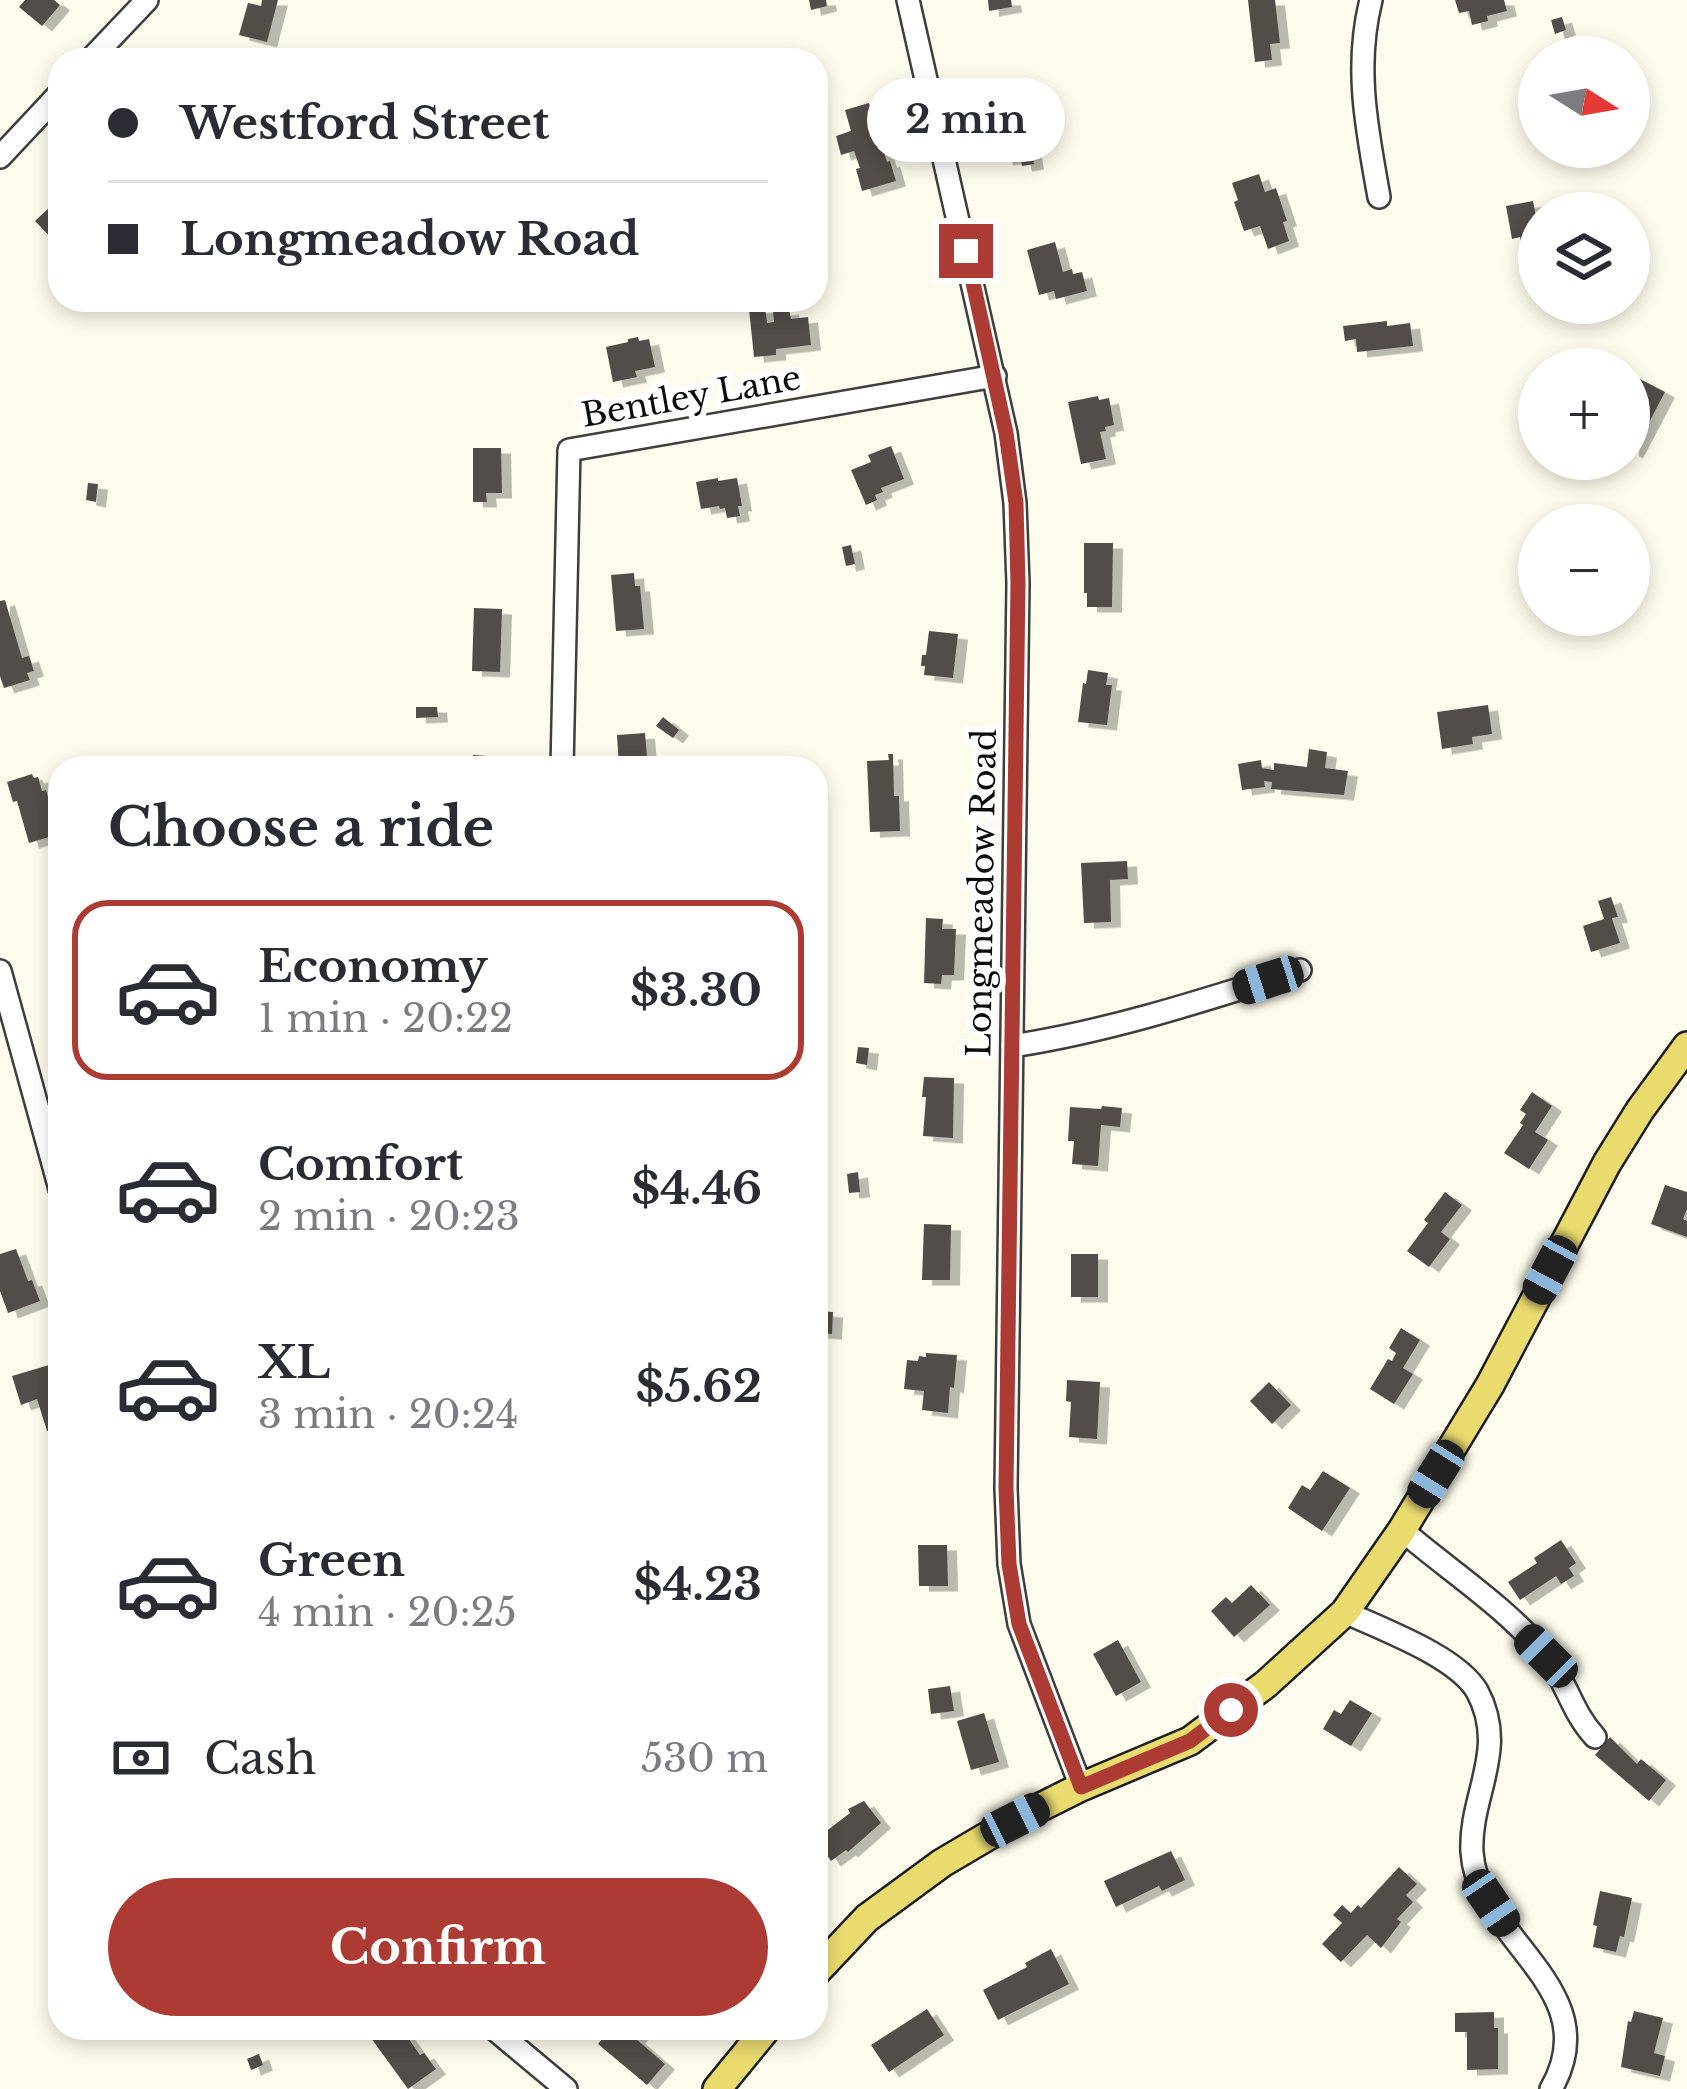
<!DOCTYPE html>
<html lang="en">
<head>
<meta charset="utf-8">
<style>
  :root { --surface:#fff; --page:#f7f7f7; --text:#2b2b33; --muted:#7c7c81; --line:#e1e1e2; --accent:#ac3c33 }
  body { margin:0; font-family:"Libre Baskerville",serif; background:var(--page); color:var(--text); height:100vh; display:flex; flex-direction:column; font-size:45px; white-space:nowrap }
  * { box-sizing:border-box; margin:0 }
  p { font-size:39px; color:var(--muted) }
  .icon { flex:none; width:66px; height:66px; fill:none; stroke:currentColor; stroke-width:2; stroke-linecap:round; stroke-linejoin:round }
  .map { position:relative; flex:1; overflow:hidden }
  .side { position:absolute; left:48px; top:756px; width:780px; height:1284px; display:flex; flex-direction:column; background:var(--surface); border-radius:36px; box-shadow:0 6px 18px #0003 }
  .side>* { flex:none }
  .banner { position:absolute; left:48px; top:48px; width:780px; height:264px; border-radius:36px; box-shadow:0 6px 18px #0003; display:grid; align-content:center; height:264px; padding:0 60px; background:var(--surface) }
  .needle { width:78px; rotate:101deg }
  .tools { position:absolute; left:1518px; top:36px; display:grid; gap:24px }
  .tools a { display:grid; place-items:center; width:132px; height:132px; border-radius:50%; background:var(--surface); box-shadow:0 6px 18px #0003; font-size:60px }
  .end { position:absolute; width:54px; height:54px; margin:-27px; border:15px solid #ac3c33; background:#fff; box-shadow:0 0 0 6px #fff }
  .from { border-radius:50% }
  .bubble { position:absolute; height:84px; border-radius:42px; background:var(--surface); box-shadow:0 6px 18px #0003; font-size:39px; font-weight:700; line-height:84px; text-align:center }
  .car { position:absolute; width:36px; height:72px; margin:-36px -18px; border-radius:15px; box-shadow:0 0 9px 3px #0007; background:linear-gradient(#222 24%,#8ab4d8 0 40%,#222 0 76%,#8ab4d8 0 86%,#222 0) }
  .banner b { display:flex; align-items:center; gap:42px; height:114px; font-size:45px }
  .banner b+b { border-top:3px solid var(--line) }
  .banner i { width:30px; height:30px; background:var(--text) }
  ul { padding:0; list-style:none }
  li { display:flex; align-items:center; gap:36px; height:180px; margin:0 24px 18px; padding:0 36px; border:6px solid transparent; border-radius:36px }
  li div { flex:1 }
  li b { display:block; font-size:45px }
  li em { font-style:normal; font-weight:700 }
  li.active { border-color:var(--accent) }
  li>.icon { width:108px; height:108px; stroke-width:1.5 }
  h2 { padding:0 60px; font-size:54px; line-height:144px }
  .pay { display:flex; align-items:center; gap:30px; height:132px; padding:0 60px; font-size:45px }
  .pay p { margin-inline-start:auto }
  .button { display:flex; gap:24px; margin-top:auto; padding:24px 60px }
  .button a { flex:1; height:138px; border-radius:72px; background:var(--accent); color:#fff; font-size:48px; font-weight:700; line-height:138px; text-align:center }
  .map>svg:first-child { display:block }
  .building { fill:#534e49; filter:url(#shadow) }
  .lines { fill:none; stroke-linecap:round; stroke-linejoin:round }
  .minor-casing { stroke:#3e3e3e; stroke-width:26 }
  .major-casing { stroke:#1c1c1c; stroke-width:32 }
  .minor { stroke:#fff; stroke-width:21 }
  .major { stroke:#eadb6f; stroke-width:27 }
  .route { stroke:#ac3c33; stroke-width:15 }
  .labels { text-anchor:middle; stroke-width:12; stroke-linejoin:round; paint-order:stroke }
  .street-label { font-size:33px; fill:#0b0b0b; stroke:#fff }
</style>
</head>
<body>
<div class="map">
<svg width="1687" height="2089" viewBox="0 0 1687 2089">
  <defs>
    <filter id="shadow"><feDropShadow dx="10" dy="5.5" stdDeviation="0" flood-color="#0004"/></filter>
  </defs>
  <rect width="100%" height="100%" fill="#fdfcec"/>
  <g class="building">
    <path d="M25 0H54L60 5 42 26 19 7Z"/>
    <path d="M262 0H278L267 42 239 35 248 3 261 6Z"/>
    <path d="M809 0H826L827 6 811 10Z"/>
    <path d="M988 0H1011L1012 7 989 11Z"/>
    <path d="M1248 0H1275L1280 43 1270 44 1272 60 1255 62Z"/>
    <path d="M1455 0H1504L1507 11 1487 16 1488 21 1472 25 1469 11 1459 13Z"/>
    <path d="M1562 17 1566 30 1555 34 1551 20Z"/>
    <path d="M869 103 887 162 890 161 896 181 862 191 856 169 860 168 854 151 841 155 836 136 851 131 845 110Z"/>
    <path d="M1025 113 1034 164 1022 166 1020 157 1003 160 996 117Z"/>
    <path d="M1259 174 1265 192 1276 188 1287 221 1283 222 1289 241 1268 249 1260 226 1244 231 1234 202 1238 200 1232 183Z"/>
    <path d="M60 192V247L35 221 52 205 49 203Z"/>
    <path d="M1533 201 1539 232V258L1524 261 1520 237 1512 239 1506 206Z"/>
    <path d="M1055 242 1063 272 1072 269 1073 274 1082 272 1087 291 1056 299 1054 291 1039 295 1027 250Z"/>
    <path d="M765 307 767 323 774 322 773 311 789 309 791 319 808 317 811 345 776 349V355L754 357 749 309Z"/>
    <path d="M1387 321V326L1410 323 1413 346 1357 352 1356 339 1345 341 1343 326Z"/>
    <path d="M638 337 639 341 649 339 655 367 635 371 637 377 613 382 606 347 628 342V339Z"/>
    <path d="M1640 379 1665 392 1633 453 1629 451V400Z"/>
    <path d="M1098 396 1099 400 1109 398 1114 425 1105 427 1106 431 1100 432 1106 459 1081 464 1068 402Z"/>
    <path d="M891 446 904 479 881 488 883 492 875 495 877 500 866 505 851 470 871 462 868 455Z"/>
    <path d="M473 448H501L502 493H486L487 502H473Z"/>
    <path d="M718 478V481L737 478 742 506H738L740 516 727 518 725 508 720 509 719 506 701 509 696 482Z"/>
    <path d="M88 483 98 484 96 502 86 500Z"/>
    <path d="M1084 543H1113L1112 607H1087V593H1084Z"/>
    <path d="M851 545 855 564 846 566 842 547Z"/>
    <path d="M634 573 635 586H640L644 629 616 631 611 575Z"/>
    <path d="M5 600 22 658 29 656 34 671 27 673 30 680 4 688 0 676V601Z"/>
    <path d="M474 608 502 609 500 672 472 671Z"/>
    <path d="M929 631 958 634 953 678 924 675 925 666H921L922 655H926Z"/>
    <path d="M1088 670 1108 673 1106 685H1112L1107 725 1078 722 1083 683 1086 684Z"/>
    <path d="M1488 705 1492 734 1472 737 1473 744 1442 749 1437 712Z"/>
    <path d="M416 707H437L438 717 416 718Z"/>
    <path d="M663 717 679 730 673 738 656 726Z"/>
    <path d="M645 733 648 768H619L617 735Z"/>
    <path d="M1309 749 1327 752 1325 768 1348 771 1344 795 1271 789 1272 782 1264 781 1265 787 1242 790 1238 764 1261 760 1262 768 1274 770V763L1307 767Z"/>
    <path d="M888 754H893L894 796H899L900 831 870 832 867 761 889 760Z"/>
    <path d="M473 755 502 757 501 768H472Z"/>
    <path d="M32 774 34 778 38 777 42 791 46 790 59 834 29 843 17 801 13 802 7 782Z"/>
    <path d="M1127 861 1128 879 1110 880 1111 922 1084 923 1081 863Z"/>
    <path d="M1611 897 1618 917 1612 918 1620 943 1591 952 1583 926 1604 919 1598 901Z"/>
    <path d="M926 918 943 919 942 929H956L954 975H942L941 984 924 983Z"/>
    <path d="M858 1047 869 1048 867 1065 856 1063Z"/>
    <path d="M924 1077 954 1078 953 1138 923 1136 926 1097H922Z"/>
    <path d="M1532 1092 1552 1106 1535 1132 1548 1140 1529 1169 1504 1153 1523 1125 1520 1123 1526 1114 1520 1110Z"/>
    <path d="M1102 1106 1122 1108 1120 1127 1101 1125 1098 1166 1072 1164 1074 1141H1068L1070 1107 1101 1109Z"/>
    <path d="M858 1172 860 1192 849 1193 847 1174Z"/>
    <path d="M1665 1185 1687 1192V1209L1683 1219 1687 1221V1237L1651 1224Z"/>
    <path d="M1445 1192 1462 1205 1441 1232 1450 1239 1429 1267 1407 1251 1428 1223 1424 1220Z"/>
    <path d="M924 1224 951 1225 950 1280H922Z"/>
    <path d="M16 1249 28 1281 32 1280 40 1301 8 1313 0 1291V1254Z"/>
    <rect x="1071" y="1254" width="27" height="43"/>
    <path d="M819 1311 833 1312 832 1334 818 1333Z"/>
    <path d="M1401 1328 1420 1340 1403 1368 1413 1374 1394 1404 1370 1389 1388 1359 1392 1361 1396 1353 1389 1348Z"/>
    <path d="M926 1353 957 1355 954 1388 950 1387 948 1413 922 1410 924 1391 904 1389 907 1360 918 1361 919 1356 926 1357Z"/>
    <path d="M56 1363 60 1376V1427L47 1431 37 1399 21 1405 12 1376Z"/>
    <path d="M1067 1380 1100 1382 1097 1439 1069 1437 1071 1402 1066 1401Z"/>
    <path d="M1269 1382 1291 1405 1272 1424 1250 1401Z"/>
    <path d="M1323 1471 1350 1488 1322 1531 1288 1508 1302 1485 1310 1490Z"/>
    <path d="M1561 1540 1576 1563 1569 1568 1574 1576 1561 1584 1556 1576 1520 1600 1508 1582 1537 1563 1534 1558Z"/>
    <path d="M918 1545H947L948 1586H919Z"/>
    <path d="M1251 1585 1270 1605 1234 1637 1211 1611 1226 1597 1232 1603Z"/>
    <path d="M1118 1640 1141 1682 1116 1696 1093 1654Z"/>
    <path d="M950 1686 954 1711 931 1714 928 1689Z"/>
    <path d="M1350 1700 1372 1713 1351 1746 1323 1729 1334 1710 1341 1714Z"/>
    <path d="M984 1713 999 1762 971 1770 957 1721Z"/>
    <path d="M1610 1737 1637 1764 1641 1759 1666 1780 1649 1801 1595 1755Z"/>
    <path d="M864 1801 881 1823 848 1852 846 1850 831 1861 816 1839 850 1813 848 1809Z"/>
    <path d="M1171 1851 1185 1880 1162 1891 1159 1886 1116 1907 1104 1881Z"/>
    <path d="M1399 1867 1417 1884 1406 1895 1413 1902 1397 1919 1401 1922 1381 1948 1367 1935 1341 1962 1322 1944 1342 1923 1333 1915 1342 1905 1351 1913 1358 1905 1361 1908Z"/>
    <path d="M1600 1891 1632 1898 1624 1937 1620 1936 1616 1952 1593 1947 1597 1926 1593 1925Z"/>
    <path d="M1051 1949 1069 1984 998 2020 983 1990 1027 1967 1025 1963Z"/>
    <path d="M927 2009 944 2035 889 2072 871 2045Z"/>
    <path d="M1634 2011 1663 2018 1654 2053 1665 2056 1660 2076 1621 2067 1628 2021 1631 2022Z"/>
    <path d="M1494 2012V2028H1498V2069L1467 2070V2032H1455V2013Z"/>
    <path d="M385 2028H401L420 2055 424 2053 436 2069 408 2089 371 2038Z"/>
    <path d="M611 2028 626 2030 634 2028 640 2033 635 2038 665 2064 647 2085 598 2044Z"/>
    <path d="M259 2054 263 2065 251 2070 247 2059Z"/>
  </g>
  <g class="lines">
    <g class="minor-casing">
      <g id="minor">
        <path d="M908 0 1006 433 1015 503 1018 583 1006 1488 1009 1564 1019 1624 1081 1787"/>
        <path d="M1371 0C1354 67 1367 130 1379 197"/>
        <path d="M90 60 147 0"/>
        <path d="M0 157 60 93"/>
        <path d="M562 768 569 450 995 376"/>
        <path d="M0 971 60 1189"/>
        <path d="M1012 1046C1110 1031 1205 1000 1300 970"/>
        <path d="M1402 1530C1448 1570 1508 1608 1546 1656 1567 1682 1571 1711 1595 1737"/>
        <path d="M1345 1612C1383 1630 1456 1656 1477 1691 1509 1750 1469 1795 1472 1852 1477 1940 1609 1989 1551 2089"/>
        <path d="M493 2028 566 2089"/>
      </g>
    </g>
    <g class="major-casing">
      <g id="major">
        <path d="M816 1972 867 1918 942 1863 1015 1820 1081 1787 1190 1741 1266 1684 1345 1612 1402 1530 1490 1385 1607 1163 1640 1110 1687 1046"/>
        <path d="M717 2089 767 2028"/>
      </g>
    </g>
    <use href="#minor" class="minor"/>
    <use href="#major" class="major"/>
  </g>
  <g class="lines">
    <path class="route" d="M966 251 1006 433 1016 503 1018 583 1006 1488 1009 1564 1019 1624 1081 1787 1190 1741 1231 1710"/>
  </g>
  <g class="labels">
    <g class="street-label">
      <text transform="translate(691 396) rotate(-10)" y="12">Bentley Lane</text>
      <text transform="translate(981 893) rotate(-89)" y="12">Longmeadow Road</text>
    </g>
  </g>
</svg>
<div class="tools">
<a><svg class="needle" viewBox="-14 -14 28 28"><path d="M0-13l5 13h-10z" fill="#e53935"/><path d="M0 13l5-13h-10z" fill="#7c7c81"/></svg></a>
<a><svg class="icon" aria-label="layers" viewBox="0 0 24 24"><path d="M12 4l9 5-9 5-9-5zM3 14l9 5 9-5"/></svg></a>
<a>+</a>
<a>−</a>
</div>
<i class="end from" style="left:1231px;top:1710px"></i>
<i class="end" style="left:966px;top:251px"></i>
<div class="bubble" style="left:867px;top:78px;width:198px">2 min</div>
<i class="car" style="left:1268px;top:980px;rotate:252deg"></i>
<i class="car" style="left:1550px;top:1270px;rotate:208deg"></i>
<i class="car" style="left:1436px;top:1474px;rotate:212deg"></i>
<i class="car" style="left:1546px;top:1656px;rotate:315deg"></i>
<i class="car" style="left:1015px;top:1820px;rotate:63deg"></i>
<i class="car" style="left:1491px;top:1903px;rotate:146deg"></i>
<div class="banner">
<b><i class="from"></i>Westford Street</b>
<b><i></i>Longmeadow Road</b>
</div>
<section class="side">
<h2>Choose a ride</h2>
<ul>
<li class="active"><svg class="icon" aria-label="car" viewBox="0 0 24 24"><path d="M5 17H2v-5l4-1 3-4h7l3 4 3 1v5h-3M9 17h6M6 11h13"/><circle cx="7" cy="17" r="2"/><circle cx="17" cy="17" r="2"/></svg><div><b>Economy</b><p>1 min · 20:22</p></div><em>$3.30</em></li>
<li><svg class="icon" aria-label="car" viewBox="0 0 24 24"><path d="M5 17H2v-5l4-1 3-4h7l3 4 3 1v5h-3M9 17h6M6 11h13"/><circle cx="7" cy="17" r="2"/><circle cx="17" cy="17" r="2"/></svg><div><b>Comfort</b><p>2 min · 20:23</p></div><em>$4.46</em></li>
<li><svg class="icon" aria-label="car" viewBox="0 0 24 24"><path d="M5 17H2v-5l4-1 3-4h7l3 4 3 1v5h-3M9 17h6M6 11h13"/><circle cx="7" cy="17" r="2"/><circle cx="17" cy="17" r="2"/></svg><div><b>XL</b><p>3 min · 20:24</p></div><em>$5.62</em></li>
<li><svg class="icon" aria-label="car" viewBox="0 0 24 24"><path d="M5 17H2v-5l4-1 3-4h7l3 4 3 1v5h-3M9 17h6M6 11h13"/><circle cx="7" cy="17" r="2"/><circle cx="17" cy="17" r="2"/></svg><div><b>Green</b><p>4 min · 20:25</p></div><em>$4.23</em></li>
</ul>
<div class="pay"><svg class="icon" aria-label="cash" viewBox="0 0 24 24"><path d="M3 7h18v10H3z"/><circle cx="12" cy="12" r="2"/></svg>Cash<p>530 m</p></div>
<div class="button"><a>Confirm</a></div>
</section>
</div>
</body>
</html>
